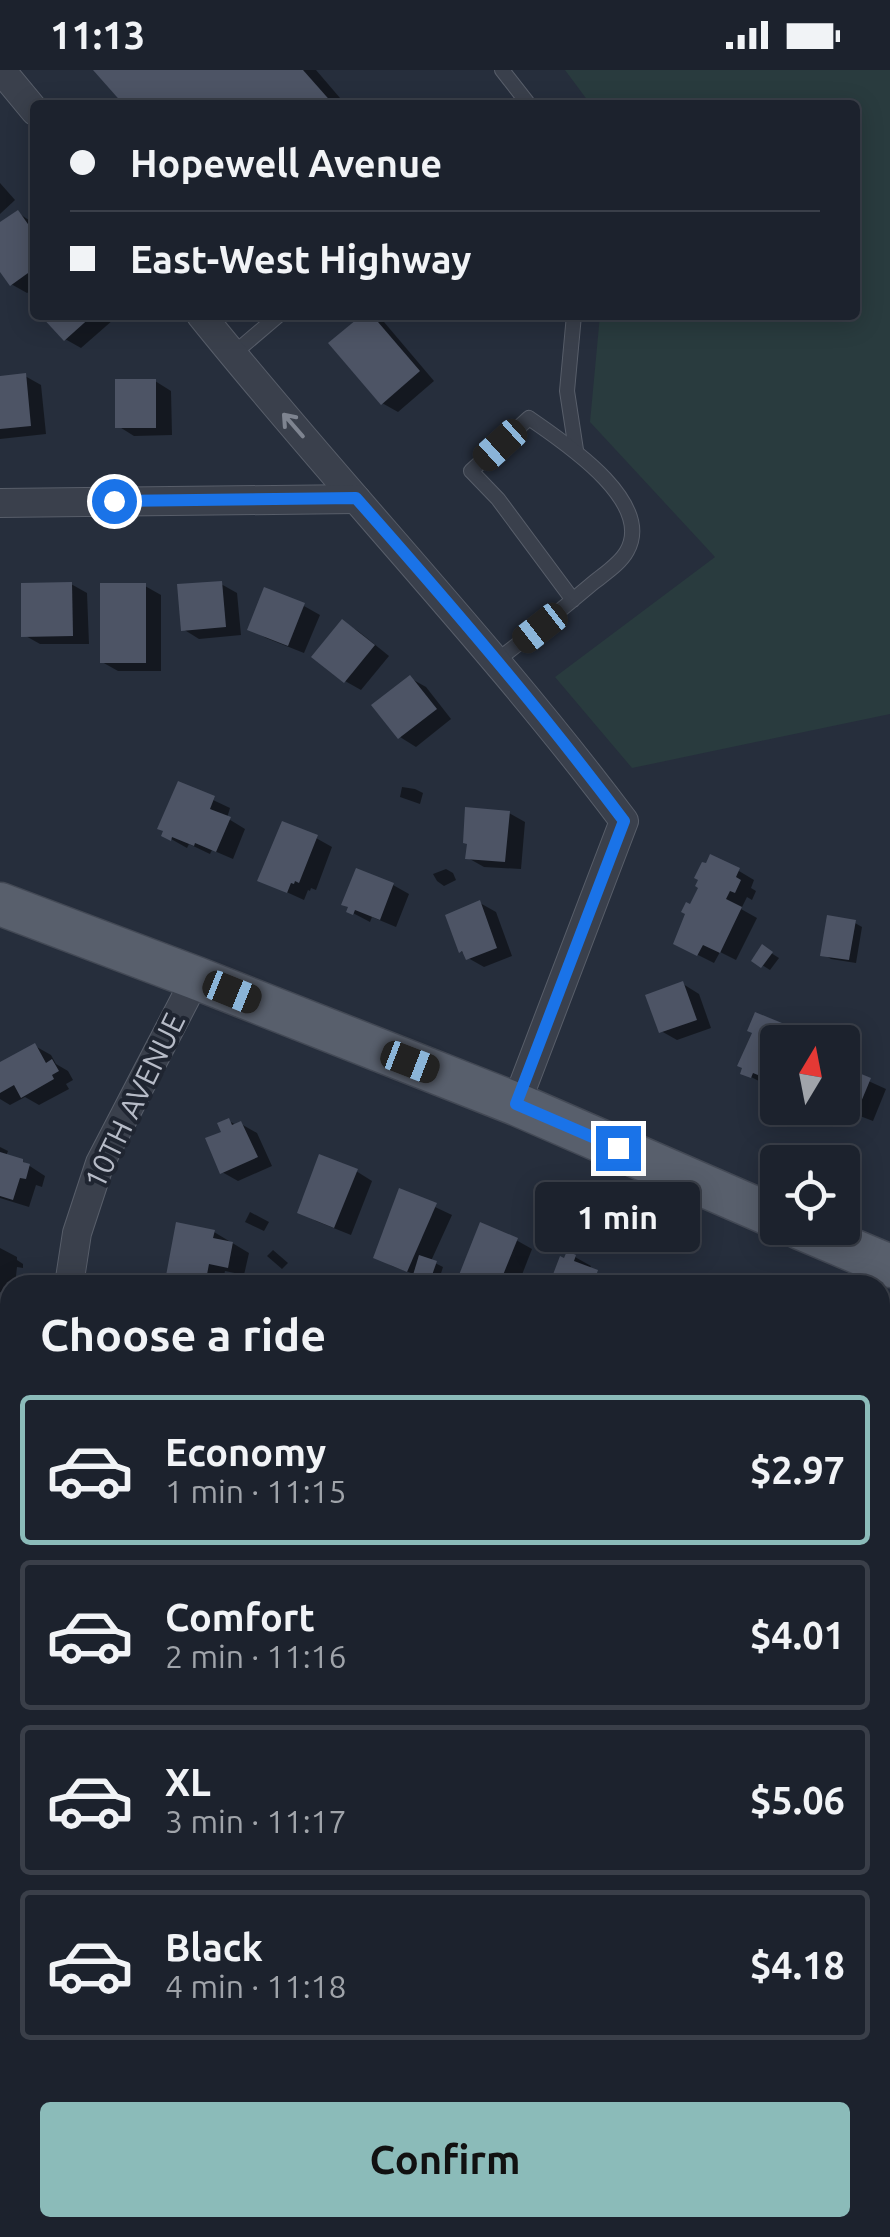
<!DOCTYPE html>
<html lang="en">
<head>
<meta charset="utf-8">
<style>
  :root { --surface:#1c222d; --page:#292f39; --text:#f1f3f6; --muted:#a0a4aa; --line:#3a3f49; --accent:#8bbbb9 }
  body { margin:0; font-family:Ubuntu,sans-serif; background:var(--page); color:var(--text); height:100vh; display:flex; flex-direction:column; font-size:38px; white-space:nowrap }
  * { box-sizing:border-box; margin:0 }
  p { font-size:32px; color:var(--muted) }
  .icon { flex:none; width:55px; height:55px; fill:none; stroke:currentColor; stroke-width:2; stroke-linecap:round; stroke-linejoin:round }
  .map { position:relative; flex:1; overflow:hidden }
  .drawer { position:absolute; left:0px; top:1205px; width:890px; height:962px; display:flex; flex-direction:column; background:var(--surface); border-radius:30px 30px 0 0; box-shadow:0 5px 25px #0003,0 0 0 2px var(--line) }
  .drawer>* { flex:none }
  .guide { position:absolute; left:30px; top:30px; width:830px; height:220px; border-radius:10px; box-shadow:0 5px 25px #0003,0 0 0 2px var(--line); display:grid; align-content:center; height:220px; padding:0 40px; background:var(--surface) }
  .needle { width:65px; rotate:10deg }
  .buttons { position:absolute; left:760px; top:955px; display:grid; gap:20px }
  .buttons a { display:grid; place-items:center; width:100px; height:100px; border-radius:10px; background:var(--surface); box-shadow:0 5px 25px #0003,0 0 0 2px var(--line); font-size:50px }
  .end { position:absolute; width:45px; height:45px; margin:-22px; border:12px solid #1a73e8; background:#fff; box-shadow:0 0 0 5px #fff }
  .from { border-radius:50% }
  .bubble { position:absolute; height:70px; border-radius:10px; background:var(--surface); box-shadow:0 5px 25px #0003,0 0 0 2px var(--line); font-size:32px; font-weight:700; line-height:70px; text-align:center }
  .car { position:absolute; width:30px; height:60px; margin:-30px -15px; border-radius:12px; box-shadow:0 0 8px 2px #0007; background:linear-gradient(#222 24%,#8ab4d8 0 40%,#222 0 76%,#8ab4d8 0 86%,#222 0) }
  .guide b { display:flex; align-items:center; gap:35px; height:95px; font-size:38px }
  .guide b+b { border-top:2px solid var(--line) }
  .guide i { width:25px; height:25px; background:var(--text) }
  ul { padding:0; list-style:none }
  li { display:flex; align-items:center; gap:30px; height:150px; margin:0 20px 15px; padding:0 20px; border:5px solid var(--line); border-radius:10px }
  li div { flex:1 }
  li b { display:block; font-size:38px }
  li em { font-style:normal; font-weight:700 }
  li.on { border-color:var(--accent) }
  li>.icon { width:90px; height:90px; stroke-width:1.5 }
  h2 { padding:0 40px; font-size:45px; line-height:120px }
  .button { display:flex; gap:20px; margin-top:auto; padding:20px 40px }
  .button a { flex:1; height:115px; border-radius:10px; background:var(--accent); color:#111; font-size:40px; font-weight:700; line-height:115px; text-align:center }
  .status { display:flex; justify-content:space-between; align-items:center; height:70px; padding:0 50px; background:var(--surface); direction:ltr }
  .status svg { height:28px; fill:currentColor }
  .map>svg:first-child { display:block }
  .green { fill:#293b3e }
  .shadow { fill:#0007 }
  .building { fill:#4d5465 }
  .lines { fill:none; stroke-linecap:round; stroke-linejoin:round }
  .lane-casing { stroke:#585e6a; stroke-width:16 }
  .street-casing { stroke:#585e6a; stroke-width:30 }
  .primary-casing { stroke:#434955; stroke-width:45 }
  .path { stroke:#48585c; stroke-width:6; stroke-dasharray:8 8; stroke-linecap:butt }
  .lane { stroke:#3a404c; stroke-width:14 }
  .street { stroke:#3a404c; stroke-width:28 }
  .primary { stroke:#585f6c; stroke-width:42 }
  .oneway { stroke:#7e8490 }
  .route { stroke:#1a73e8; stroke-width:12 }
  .labels { text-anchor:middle; stroke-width:8; stroke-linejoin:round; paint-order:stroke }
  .street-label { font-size:30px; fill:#b6bbc7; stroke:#1f2531 }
</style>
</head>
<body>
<div class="status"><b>11:13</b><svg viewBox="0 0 49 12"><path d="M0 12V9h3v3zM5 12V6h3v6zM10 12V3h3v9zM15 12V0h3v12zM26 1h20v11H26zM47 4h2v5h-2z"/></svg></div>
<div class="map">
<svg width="890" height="2167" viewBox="0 0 890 2167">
  <rect width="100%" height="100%" fill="#262e3c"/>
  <g class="green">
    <path d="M565 0H890V644L632 698 555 607 715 487 590 352 600 245H855V35H591Z"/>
    <path d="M890 1807V2167H135L154 2158H880V1813Z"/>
  </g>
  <g class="shadow">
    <path d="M96 0H316L346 35H127Z"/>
    <path d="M0 113 15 130 0 144Z"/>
    <path d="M18 143 35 154V218L27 223 11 214 0 198V155Z"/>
    <path d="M44 245H109L113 250 81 278 65 269Z"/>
    <path d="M365 245H371L384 252 434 311 398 342 382 333Z"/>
    <path d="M25 306 41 315 46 364 0 369V309Z"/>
    <path d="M155 311 171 321 172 365 134 366 118 356Z"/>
    <path d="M71 514 87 523 89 574H40L24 565Z"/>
    <path d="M221 514 237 523 241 565 199 569 183 559Z"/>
    <path d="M145 516 161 525V601H118L102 592Z"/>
    <path d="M304 536 320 545 304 583 266 568 250 559Z"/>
    <path d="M343 552 358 561 389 586 361 620 345 611Z"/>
    <path d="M410 608 426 617 451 649 416 677 400 667Z"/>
    <path d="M179 714 230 738 227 748 245 759 233 789 212 780 210 784 189 774 187 778 164 765Z"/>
    <path d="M402 717 415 719 423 723 420 734 400 727Z"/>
    <path d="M509 743 525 752 521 799 484 797 468 788Z"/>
    <path d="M316 768 332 777 316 820 311 818 310 821 308 820 304 830 260 810Z"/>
    <path d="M446 799 453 803 456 810 444 816 437 811 433 804Z"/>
    <path d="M739 801 754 810 751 818 756 821 752 830 747 827 741 839 757 848 736 890 720 882 714 893 692 882 691 837Z"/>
    <path d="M393 815 409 824 396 857 372 847 370 852 349 841Z"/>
    <path d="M480 833 496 842 512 886 484 897 468 888 461 881Z"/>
    <path d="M855 853 862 857 856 893 831 889 823 884Z"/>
    <path d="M763 878 779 888 770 900 754 890Z"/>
    <path d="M683 914 699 924 711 958 677 970 661 961Z"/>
    <path d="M781 955 796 964 793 972H778V1013L770 1010 767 1015 743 1003 755 962Z"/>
    <path d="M35 976 51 985 56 994 68 1001 73 1010 66 1014 69 1019 39 1035 25 1027 10 1035 0 1029V994Z"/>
    <path d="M842 999 886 1019 873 1051 839 1038H842Z"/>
    <path d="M229 1051 238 1056 241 1054 257 1063 272 1096 238 1111 222 1102 224 1063Z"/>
    <path d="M0 1077 8 1081 6 1086 22 1091 45 1106 42 1117 36 1115 29 1137 0 1128Z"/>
    <path d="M356 1101 372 1111 351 1165 316 1151 300 1142Z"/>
    <path d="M401 1121 452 1145 431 1191 443 1197 438 1213 392 1196 376 1187Z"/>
    <path d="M250 1142 269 1152 264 1161 245 1152Z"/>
    <path d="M214 1162 249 1183 244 1205 225 1201 222 1215H176L168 1210Z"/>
    <path d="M516 1170 532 1179 518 1215H458Z"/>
    <path d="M0 1178 17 1187V1190L23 1194V1198L17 1197 15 1215H10V1223L0 1222Z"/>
    <path d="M273 1180 288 1193 282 1199 267 1186Z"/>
    <path d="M575 1187 591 1196 589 1200 613 1212 612 1215H551Z"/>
    <path d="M0 1267 10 1273V1312L0 1313Z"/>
    <path d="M880 1337H890V1383L880 1381Z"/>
    <path d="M10 1353V1410L0 1414V1356Z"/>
    <path d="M880 1600 887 1604 890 1610V1664L880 1670Z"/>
    <path d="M0 2111 10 2117V2158H36L39 2163 32 2167H0Z"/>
  </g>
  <g class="building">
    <path d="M93 0H303L334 35H124Z"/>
    <path d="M18 140 35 164V198L10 216 0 202V152Z"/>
    <path d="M40 245H93L64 271Z"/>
    <path d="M362 245H372L420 301 381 335 328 273Z"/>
    <path d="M26 303 31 356 0 359V306Z"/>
    <rect x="115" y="309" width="41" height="49"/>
    <path d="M222 511 226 557 181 561 177 514Z"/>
    <path d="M72 512 73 566 21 567V513Z"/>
    <rect x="100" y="513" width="46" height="80"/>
    <path d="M264 517 305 533 288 576 247 560Z"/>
    <path d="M342 549 375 575 344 613 311 587Z"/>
    <path d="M410 605 437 639 398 669 371 635Z"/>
    <path d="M178 711 215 726 210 739 231 747 216 782 195 773 194 776 172 767 171 771 161 766 163 761 157 759Z"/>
    <path d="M465 737 510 741 505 792 465 789 467 774 463 773Z"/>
    <path d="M282 751 318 765 299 813 295 811 294 814 291 813 287 823 257 811Z"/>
    <path d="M710 784 740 798 736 807 741 810 735 823 730 821 726 829 742 837 720 883 703 875 697 886 673 874 685 844 681 842 686 832 690 834 698 818 695 816 698 810 694 808 702 792 706 793Z"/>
    <path d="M356 798 394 813 380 850 355 840 353 845 346 842 348 837 341 835Z"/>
    <path d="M480 830 497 878 466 890 462 881 459 883 445 845Z"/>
    <path d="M827 845 856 850 849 890 820 886Z"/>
    <path d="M762 874 773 882 761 898 751 891Z"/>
    <path d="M683 911 697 950 659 963 645 925Z"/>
    <path d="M755 942 782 953 775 969 778 970V1006L775 1012 753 1003 751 1008 740 1004 742 998 737 996 752 963 747 961Z"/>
    <path d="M35 973 46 993 52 989 59 1001 52 1005 54 1009 21 1028 14 1015 0 1023V992Z"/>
    <path d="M842 996 871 1008 856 1044 842 1038Z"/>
    <path d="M229 1048 232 1055 241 1051 258 1087 220 1104 205 1068 221 1062 217 1053Z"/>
    <path d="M0 1082 23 1089V1092L30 1094 26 1109 20 1108 13 1130 0 1126Z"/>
    <path d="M319 1084 358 1099 334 1158 297 1143Z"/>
    <path d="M399 1118 437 1133 407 1202 373 1188Z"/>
    <path d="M176 1152 215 1160 213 1168 233 1172 228 1198 209 1194 205 1215H184L165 1211Z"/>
    <path d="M480 1152 518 1168 499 1215H455Z"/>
    <path d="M567 1181 576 1185 574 1191 598 1200 593 1215H549L560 1186 564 1188Z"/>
    <path d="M419 1185 437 1191 430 1211 413 1205Z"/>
    <rect x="880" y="1334" width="10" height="39"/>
    <path d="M10 1350V1395L0 1399V1354Z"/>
    <path d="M0 2111 10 2128V2158H18L2 2167H0Z"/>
  </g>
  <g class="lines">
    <g class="lane-casing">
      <g id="lane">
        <path d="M502 0 527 32 524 35"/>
        <path d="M574 245 567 321 576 380"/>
        <path d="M233 284 279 245"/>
        <path d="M496 591C529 566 561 540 593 513 604 504 620 494 627 481 655 431 562 371 529 348L471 401 498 429 573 530"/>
      </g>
    </g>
    <g class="street-casing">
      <g id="street">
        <path d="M1 0 35 41"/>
        <path d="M201 245C339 417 492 575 624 751L516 1034"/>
        <path d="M0 433 356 429"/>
        <path d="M69 1215 77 1163 100 1093 196 908"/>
        <path d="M880 1491 890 1485"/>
        <path d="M0 2013 10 2007"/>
      </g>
    </g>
    <g class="primary-casing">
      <g id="primary">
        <path d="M0 834 196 908 516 1034 778 1148"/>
        <path d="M800 1158 890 1196"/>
      </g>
    </g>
    <g class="path">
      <path d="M880 1867 890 1862"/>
      <path d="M332 2167 347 2158"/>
    </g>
    <use href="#lane" class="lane"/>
    <use href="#street" class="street"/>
    <use href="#primary" class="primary"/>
  </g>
  <defs><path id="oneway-shaft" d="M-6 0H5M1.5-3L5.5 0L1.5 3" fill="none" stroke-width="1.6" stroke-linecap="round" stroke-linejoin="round" transform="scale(2.5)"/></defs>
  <use class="oneway" href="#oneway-shaft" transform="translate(293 355) rotate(-131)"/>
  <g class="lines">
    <path class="route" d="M114 431 356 428C449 533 540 639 624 751L516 1034 618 1078"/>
  </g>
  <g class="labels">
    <g class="street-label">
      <text transform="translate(135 1031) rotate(-64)" y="10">10TH AVENUE</text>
    </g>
  </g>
</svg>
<div class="buttons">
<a><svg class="needle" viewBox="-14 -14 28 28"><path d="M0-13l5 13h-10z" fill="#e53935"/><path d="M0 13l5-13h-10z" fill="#a0a4aa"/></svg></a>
<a><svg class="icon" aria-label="locate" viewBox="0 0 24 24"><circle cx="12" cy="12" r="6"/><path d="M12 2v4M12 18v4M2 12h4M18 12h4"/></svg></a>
</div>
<i class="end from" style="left:114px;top:431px"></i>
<i class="end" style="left:618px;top:1078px"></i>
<div class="bubble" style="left:535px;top:1112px;width:165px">1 min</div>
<i class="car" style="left:500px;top:375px;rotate:228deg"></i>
<i class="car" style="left:540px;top:558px;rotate:232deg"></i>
<i class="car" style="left:232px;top:922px;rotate:112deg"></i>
<i class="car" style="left:410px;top:992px;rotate:111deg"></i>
<div class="guide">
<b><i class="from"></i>Hopewell Avenue</b>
<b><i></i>East-West Highway</b>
</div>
<section class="drawer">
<h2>Choose a ride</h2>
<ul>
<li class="on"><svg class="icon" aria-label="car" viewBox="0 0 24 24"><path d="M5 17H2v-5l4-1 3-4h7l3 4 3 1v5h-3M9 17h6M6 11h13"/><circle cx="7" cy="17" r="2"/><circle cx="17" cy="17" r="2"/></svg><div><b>Economy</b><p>1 min · 11:15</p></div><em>$2.97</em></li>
<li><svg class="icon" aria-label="car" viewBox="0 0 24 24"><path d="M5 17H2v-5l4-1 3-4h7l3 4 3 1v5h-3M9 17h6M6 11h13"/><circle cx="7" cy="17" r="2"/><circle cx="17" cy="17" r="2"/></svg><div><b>Comfort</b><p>2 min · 11:16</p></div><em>$4.01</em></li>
<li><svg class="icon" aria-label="car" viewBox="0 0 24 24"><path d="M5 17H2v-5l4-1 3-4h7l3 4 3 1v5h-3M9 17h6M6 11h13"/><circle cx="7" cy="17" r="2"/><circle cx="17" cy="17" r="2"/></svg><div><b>XL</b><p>3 min · 11:17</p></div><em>$5.06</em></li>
<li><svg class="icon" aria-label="car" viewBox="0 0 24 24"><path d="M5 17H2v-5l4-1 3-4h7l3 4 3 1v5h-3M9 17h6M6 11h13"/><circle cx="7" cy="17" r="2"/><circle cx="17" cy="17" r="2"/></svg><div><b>Black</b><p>4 min · 11:18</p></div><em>$4.18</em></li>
</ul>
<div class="button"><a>Confirm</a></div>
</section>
</div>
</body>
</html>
